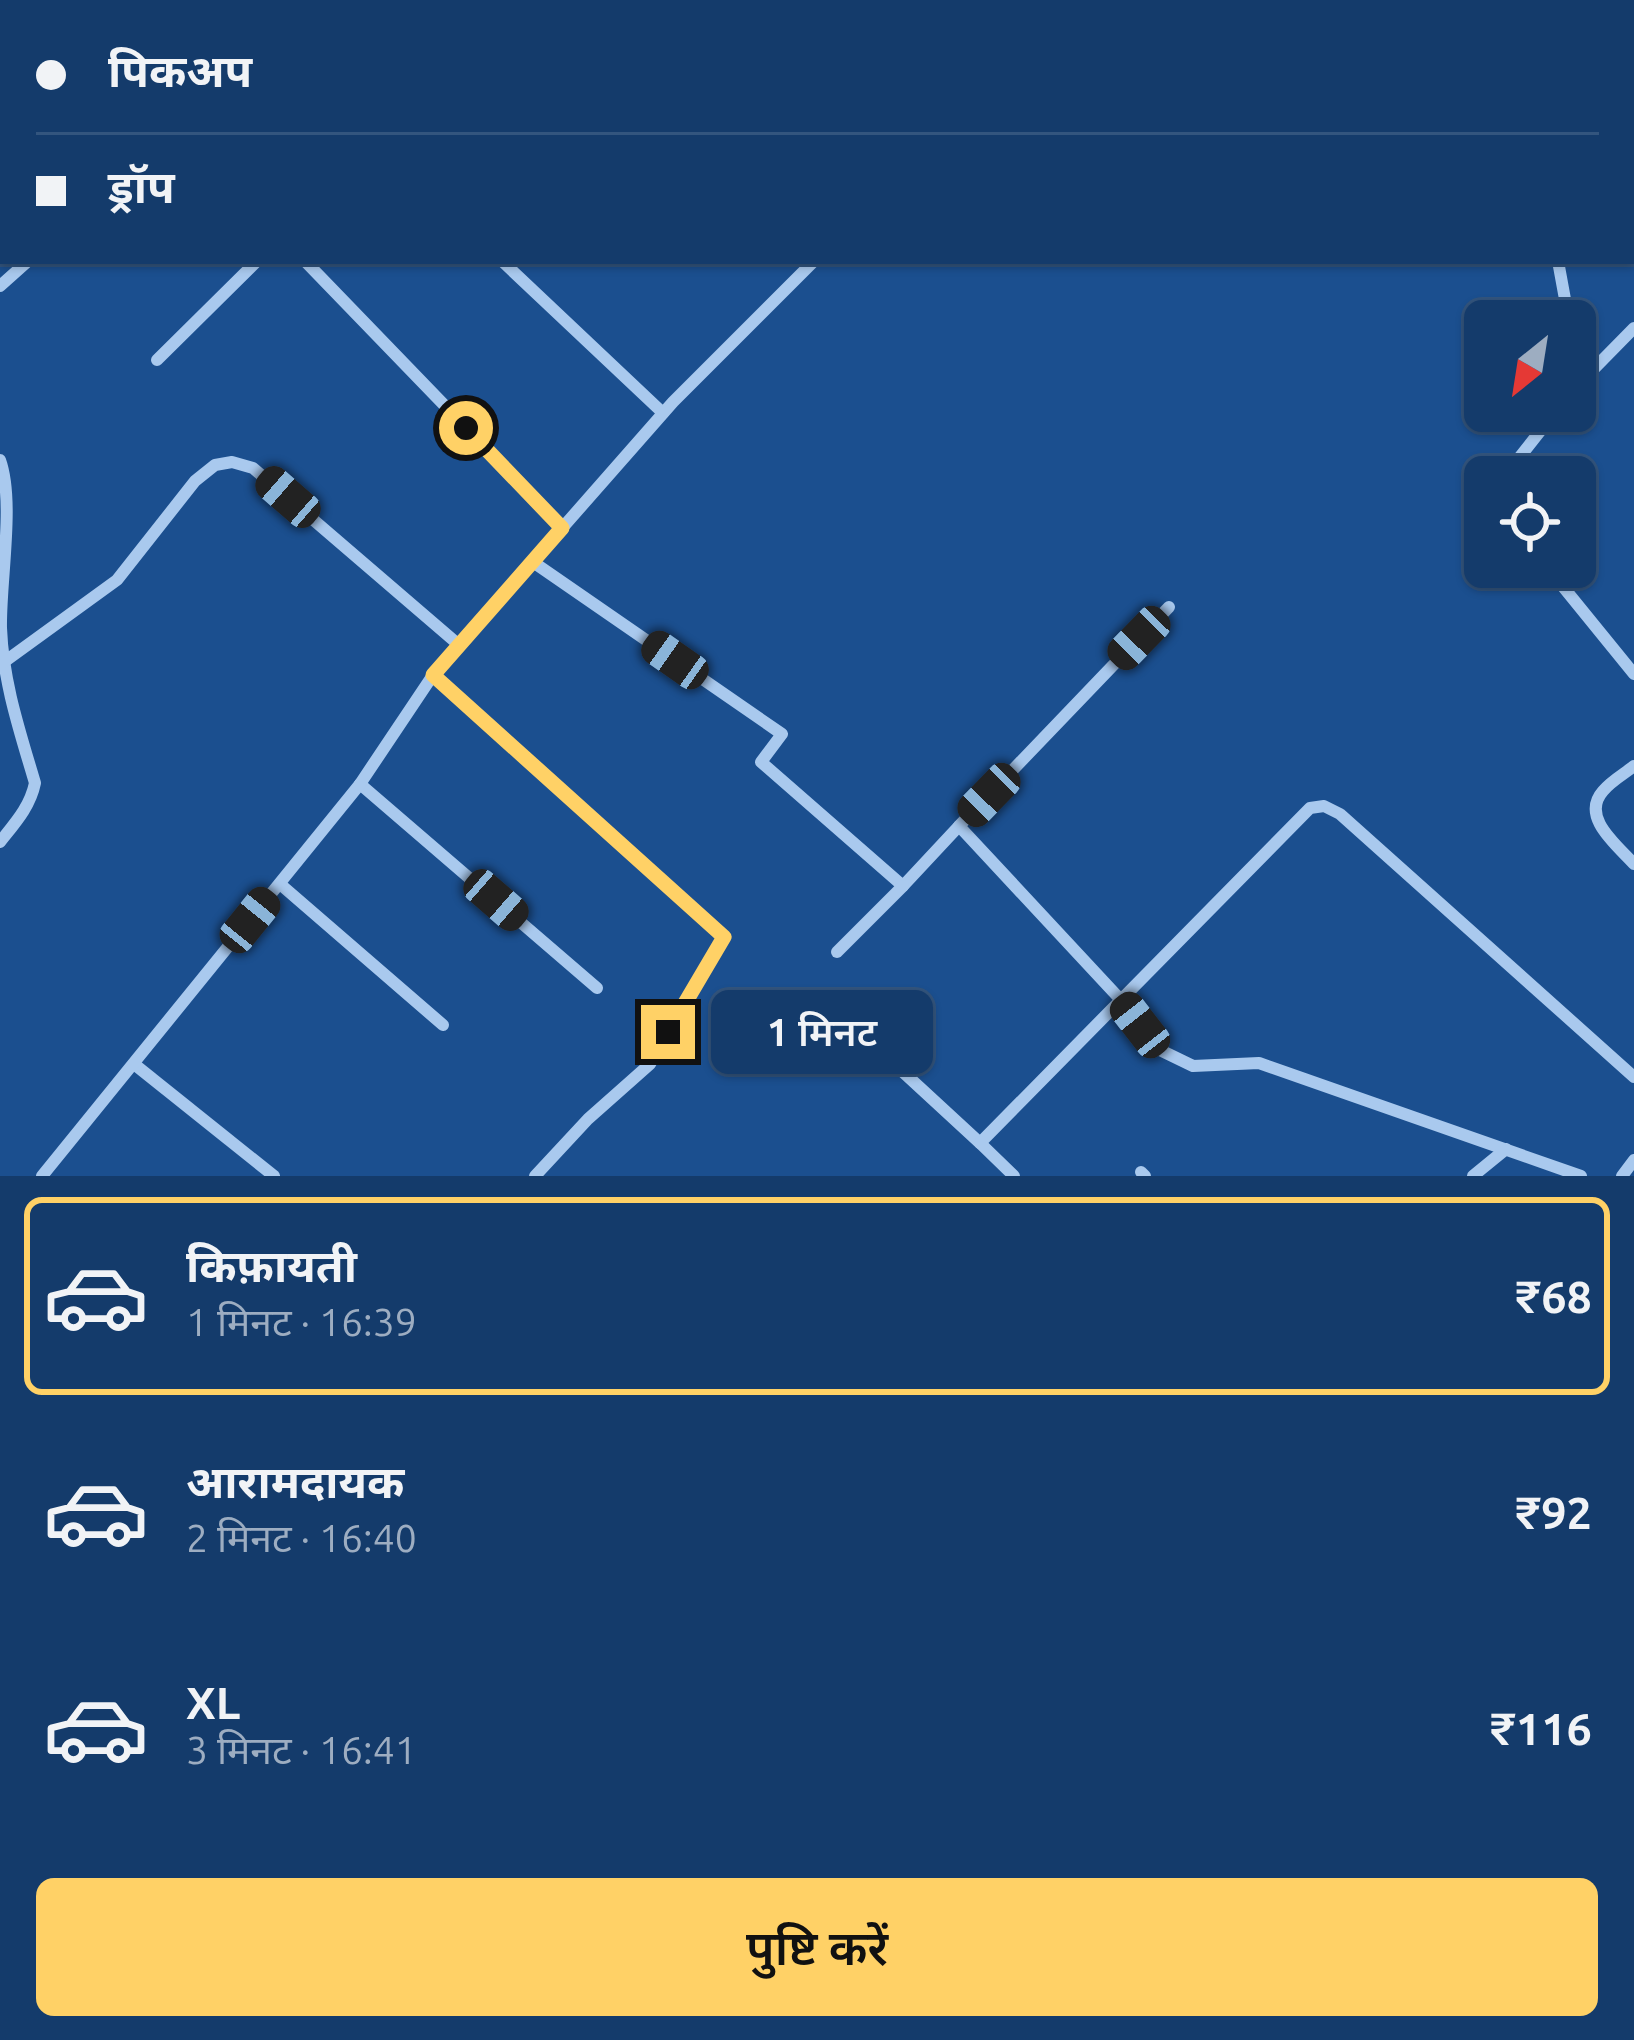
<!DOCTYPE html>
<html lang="hi">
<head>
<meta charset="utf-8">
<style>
  :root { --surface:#143b6b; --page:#1d4271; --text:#f1f3f6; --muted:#9dadc1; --line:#33557e; --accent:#ffd166 }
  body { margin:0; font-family:Ubuntu,"Noto Sans Devanagari",sans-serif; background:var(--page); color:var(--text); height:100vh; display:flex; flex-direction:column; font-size:45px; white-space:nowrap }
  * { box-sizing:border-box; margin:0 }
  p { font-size:39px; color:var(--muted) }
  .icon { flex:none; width:66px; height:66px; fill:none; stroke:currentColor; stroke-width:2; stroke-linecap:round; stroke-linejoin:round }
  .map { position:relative; height:1176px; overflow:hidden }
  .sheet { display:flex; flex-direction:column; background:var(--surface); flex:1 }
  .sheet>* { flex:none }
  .guide { position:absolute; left:0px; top:0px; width:1635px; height:264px; box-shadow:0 3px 9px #0004,0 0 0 3px var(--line); display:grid; align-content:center; height:264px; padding:0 36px; background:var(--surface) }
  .needle { width:78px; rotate:210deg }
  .fabs { position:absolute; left:1464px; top:300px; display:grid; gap:24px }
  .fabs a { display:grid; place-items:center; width:132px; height:132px; border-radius:18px; background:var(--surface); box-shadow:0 3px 9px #0004,0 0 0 3px var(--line); font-size:60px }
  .end { position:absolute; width:54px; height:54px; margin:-27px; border:15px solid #ffd166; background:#111; box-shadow:0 0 0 6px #111 }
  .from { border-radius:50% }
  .bubble { position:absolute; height:84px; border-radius:18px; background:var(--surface); box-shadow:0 3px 9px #0004,0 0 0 3px var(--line); font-size:39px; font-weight:600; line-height:84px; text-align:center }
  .car { position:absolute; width:36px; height:72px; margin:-36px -18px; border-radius:15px; box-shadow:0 0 9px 3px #0007; background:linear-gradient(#222 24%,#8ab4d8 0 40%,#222 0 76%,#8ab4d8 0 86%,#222 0) }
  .guide b { display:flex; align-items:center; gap:42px; height:114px; font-size:45px }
  .guide b+b { border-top:3px solid var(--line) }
  .guide i { width:30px; height:30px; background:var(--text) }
  ul { padding:21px 0 0; list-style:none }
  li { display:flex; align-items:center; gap:36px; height:198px; margin:0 24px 18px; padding:0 12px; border:6px solid transparent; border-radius:18px }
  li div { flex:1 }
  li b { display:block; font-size:45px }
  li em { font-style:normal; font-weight:600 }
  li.active { border-color:var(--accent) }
  li>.icon { width:108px; height:108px; stroke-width:1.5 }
  .primary-button { display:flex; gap:24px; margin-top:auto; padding:24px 36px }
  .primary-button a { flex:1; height:138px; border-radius:18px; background:var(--accent); color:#111; font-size:48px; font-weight:600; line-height:138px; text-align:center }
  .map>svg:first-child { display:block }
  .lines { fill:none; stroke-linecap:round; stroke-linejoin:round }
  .minor { stroke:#a9c9ee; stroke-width:12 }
  .route { stroke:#ffd166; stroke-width:15 }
</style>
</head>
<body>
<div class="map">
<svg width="1634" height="1176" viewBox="0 0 1634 1176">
  <rect width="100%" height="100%" fill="#1b4f8f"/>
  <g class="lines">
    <g class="minor">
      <path d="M1404 0 1407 3"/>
      <path d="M1064 3 1066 0"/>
      <path d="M1495 3 1498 0"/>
      <path d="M0 53H3"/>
      <path d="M305 261 563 528"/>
      <path d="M502 261 663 413"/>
      <path d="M1558 261 1569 321"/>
      <path d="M0 286 28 261"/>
      <path d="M1575 351 1581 381"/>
      <path d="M157 360 257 261"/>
      <path d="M1575 388 1634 328"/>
      <path d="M0 460C15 502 0 581 1 628 3 682 20 732 35 783 30 807 15 823 0 842"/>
      <path d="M1504 477 1556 411"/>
      <path d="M533 562 782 734 761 762 903 886 959 826 1120 999 1160 1050 1193 1066 1259 1063 1581 1176"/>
      <path d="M1547 567 1634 674"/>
      <path d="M4 662 117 580 195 481 215 465 232 462 253 468 459 645"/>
      <path d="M433 675 724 937 650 1064 588 1119 535 1176"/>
      <path d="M1634 766C1624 774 1611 781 1603 791 1580 817 1617 845 1634 864"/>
      <path d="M360 784 597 988"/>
      <path d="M959 826 1169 607"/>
      <path d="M280 884 443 1025"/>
      <path d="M837 952 903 886"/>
      <path d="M890 1060 980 1143"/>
      <path d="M134 1064 274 1176"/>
      <path d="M1141 1172 1145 1176"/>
      <path d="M42 1176 360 784 433 675 673 402 814 261"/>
      <path d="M1014 1176 980 1143 1310 808 1324 806 1340 814 1634 1077"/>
      <path d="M1473 1176 1506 1149"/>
      <path d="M1622 1176 1634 1160"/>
    </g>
  </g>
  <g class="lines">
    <path class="route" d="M466 428 562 528 433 675 724 937 668 1032"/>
  </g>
</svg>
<div class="fabs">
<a><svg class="needle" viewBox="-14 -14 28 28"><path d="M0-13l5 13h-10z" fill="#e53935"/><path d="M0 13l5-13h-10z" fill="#9dadc1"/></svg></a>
<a><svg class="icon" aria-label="locate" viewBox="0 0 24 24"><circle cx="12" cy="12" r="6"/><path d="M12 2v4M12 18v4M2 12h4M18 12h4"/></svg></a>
</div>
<i class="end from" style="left:466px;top:428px"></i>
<i class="end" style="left:668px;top:1032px"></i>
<div class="bubble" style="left:711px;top:990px;width:222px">1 मिनट</div>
<i class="car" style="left:288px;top:497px;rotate:311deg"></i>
<i class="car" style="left:1139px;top:638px;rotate:224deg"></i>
<i class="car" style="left:675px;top:660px;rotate:305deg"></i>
<i class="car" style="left:989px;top:795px;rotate:224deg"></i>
<i class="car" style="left:496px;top:900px;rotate:131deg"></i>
<i class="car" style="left:250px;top:920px;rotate:39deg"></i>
<i class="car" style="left:1140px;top:1025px;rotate:322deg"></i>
<div class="guide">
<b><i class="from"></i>पिकअप</b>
<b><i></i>ड्रॉप</b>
</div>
</div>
<section class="sheet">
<ul>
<li class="active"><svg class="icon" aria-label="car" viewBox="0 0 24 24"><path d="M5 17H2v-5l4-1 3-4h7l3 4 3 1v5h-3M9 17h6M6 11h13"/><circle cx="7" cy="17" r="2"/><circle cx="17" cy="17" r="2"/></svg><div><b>किफ़ायती</b><p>1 मिनट · 16:39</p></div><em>₹68</em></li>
<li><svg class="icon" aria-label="car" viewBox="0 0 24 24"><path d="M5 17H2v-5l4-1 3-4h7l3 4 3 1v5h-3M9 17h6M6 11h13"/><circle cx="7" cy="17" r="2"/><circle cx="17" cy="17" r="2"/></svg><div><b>आरामदायक</b><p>2 मिनट · 16:40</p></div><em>₹92</em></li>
<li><svg class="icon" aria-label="car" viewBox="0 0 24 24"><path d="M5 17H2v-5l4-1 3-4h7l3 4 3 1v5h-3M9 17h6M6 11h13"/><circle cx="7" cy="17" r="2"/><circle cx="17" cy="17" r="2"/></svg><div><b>XL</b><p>3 मिनट · 16:41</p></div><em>₹116</em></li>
</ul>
<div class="primary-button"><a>पुष्टि करें</a></div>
</section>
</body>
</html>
